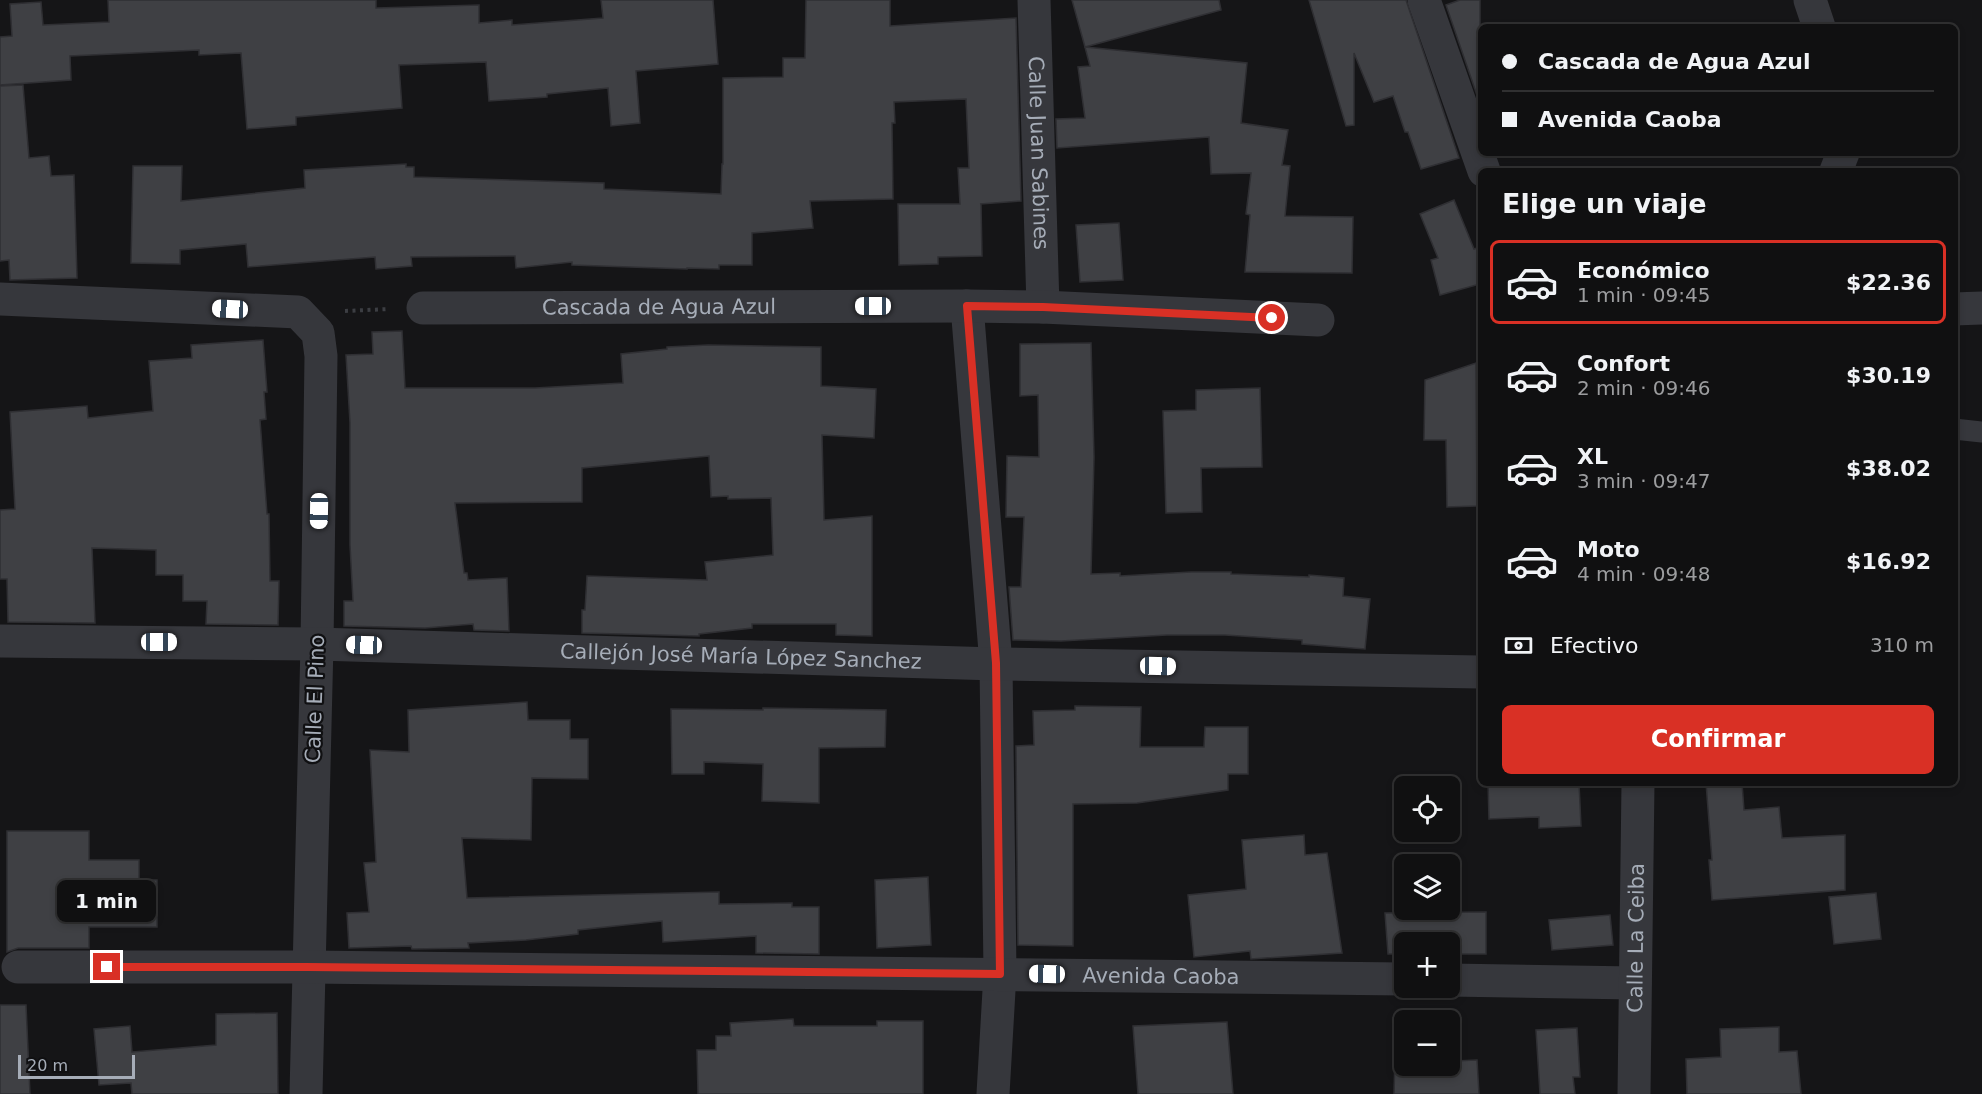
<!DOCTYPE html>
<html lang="es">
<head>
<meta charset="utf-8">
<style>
  :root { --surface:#101011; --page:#1e1e1f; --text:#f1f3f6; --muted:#9c9d9f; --line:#303031; --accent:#d93025 }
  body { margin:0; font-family:"DejaVu Sans",sans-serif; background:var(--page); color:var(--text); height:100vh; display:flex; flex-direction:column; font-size:22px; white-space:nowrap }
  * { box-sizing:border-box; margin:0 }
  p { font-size:20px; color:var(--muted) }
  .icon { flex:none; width:33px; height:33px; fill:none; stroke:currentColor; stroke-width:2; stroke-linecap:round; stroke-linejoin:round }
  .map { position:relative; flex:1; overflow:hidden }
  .sheet { position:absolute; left:1478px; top:168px; width:480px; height:618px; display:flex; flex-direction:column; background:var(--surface); border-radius:9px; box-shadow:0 3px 9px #0003,0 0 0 2px var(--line) }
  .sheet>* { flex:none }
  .guide { position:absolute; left:1478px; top:24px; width:480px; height:132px; border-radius:9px; box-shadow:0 3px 9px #0003,0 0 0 2px var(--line); display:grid; align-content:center; height:132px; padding:0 24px; background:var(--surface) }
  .controls { position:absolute; left:1394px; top:776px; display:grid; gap:12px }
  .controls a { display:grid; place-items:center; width:66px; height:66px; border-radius:9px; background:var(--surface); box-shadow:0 3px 9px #0003,0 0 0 2px var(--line); font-size:30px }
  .scale { position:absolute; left:18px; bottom:15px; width:117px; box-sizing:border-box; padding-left:6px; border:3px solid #a6adb8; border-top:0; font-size:16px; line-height:21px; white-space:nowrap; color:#a6adb8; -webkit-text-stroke:4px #101012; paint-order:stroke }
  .end { position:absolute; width:27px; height:27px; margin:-14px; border:8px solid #d93025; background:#fff; box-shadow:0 0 0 3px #fff }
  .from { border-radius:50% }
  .bubble { position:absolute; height:42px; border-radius:9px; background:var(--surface); box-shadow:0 3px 9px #0003,0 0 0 2px var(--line); font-size:20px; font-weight:700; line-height:42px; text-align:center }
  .car { position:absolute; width:18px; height:36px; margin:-18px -9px; border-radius:8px; box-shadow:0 0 4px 2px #0007; background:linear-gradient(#fff 24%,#345 0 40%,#fff 0 76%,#345 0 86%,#fff 0) }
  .guide b { display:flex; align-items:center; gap:21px; height:57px; font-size:22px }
  .guide b+b { border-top:2px solid var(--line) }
  .guide i { width:15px; height:15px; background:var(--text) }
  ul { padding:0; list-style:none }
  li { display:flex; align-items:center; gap:18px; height:84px; margin:0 12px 9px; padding:0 12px; border:3px solid transparent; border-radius:9px }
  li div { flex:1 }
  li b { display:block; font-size:22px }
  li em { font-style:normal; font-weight:700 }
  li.active { border-color:var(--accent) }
  li>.icon { width:54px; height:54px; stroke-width:1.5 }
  h2 { padding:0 24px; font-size:27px; line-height:72px }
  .pay { display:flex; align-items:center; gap:15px; height:66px; padding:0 24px; font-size:22px }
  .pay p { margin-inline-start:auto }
  .button { display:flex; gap:12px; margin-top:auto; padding:12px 24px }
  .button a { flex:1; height:69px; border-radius:9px; background:var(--accent); color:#fff; font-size:24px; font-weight:700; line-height:69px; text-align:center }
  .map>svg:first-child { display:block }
  .building { fill:#3f4044; stroke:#2f2f33; stroke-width:1.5 }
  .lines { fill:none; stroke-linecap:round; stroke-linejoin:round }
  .path { stroke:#3c3e43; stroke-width:4; stroke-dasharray:3 4.5; stroke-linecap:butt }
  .lane { stroke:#36373c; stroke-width:21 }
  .street { stroke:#36373c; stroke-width:33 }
  .route { stroke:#d93025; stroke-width:8 }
  .labels { text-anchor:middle; stroke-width:4.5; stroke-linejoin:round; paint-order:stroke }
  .street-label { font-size:21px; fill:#a6adb8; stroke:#101012 }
</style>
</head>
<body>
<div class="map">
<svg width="1982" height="1094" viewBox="0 0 1982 1094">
  <rect width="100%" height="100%" fill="#151517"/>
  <g class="building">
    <path d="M108 0H376V8L479 5V23L512 20V25L603 18 601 0H713L718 64 636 71 640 123 611 126 608 88 547 94V97L489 101 486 62 399 65 402 108 296 117V125L247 129 241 53 199 55V50L70 56 71 80 0 85V37L12 36 10 4 41 2 43 25 109 22Z"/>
    <path d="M806 0H890V26L1016 18 1021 201 980 204H981L982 256 938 257V264L899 265 898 204H960L958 168H969L966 99 894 102 895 123H892L893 199 810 201 813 228 752 233V265H719V269L687 268V269L572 265V262L516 268 515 256 411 257 412 266 376 269 375 257 248 267 246 244 180 250V264L131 263 133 166H182L181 201 305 188 304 170 406 164V167H414V177L604 183V189L721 194 722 164H723V78L783 77V58H805Z"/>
    <path d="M1072 0H1219L1221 10 1085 47Z"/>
    <path d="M1309 0H1406L1459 158 1421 169 1408 132H1405L1393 96 1374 102 1354 53V125L1346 126Z"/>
    <path d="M1460 0H1480V104L1446 5Z"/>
    <path d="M1085 47 1247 63 1241 123 1288 130 1282 165 1290 166 1285 216 1353 217 1352 273 1245 272 1250 215 1246 214 1251 173 1211 174 1209 137 1057 148 1056 119 1085 118 1078 67 1090 66Z"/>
    <path d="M23 85 29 158 49 156 51 176 74 175 77 278 10 280 9 260 0 261V86Z"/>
    <path d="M1454 200 1474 249 1480 247V284L1440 295 1431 260 1438 258 1420 214Z"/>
    <path d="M1119 223 1123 280 1080 282 1076 225Z"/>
    <path d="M402 331 405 388H535L623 383 621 354 667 349V347L708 345 821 347V386L876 389 874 438 822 435 824 520 872 516V636L836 635V624H752V628L699 634V636L582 633V610H585L587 576 707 580 705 562 773 555 771 498 728 499V496L711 497 709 456 582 468V502L455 503 464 573H467L468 580 507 578 509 631 474 630 473 624 425 628 344 626V601H353L350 545V423L346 355 373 354 372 332Z"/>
    <path d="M263 340 267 392H264L266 419 260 420 267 514H269L270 581H279L278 625 206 624 207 601H183V575H156V550L92 548 95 623 8 622 7 579H0V510L15 509 10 412 87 406 88 418 153 411 149 361 192 358 191 345Z"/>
    <path d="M1091 343 1094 457 1091 574 1120 573V576L1191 572H1231V574L1309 577V575L1344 578 1343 596 1370 599 1365 649 1302 644V640L1225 635H1167L1061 641 1013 640 1009 587H1021L1024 517H1006L1007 456 1039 457 1038 395 1020 396V344Z"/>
    <path d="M1476 363 1477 506 1447 507 1446 440H1424L1425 380Z"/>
    <path d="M1260 388 1262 467 1201 468 1202 512 1166 513 1163 411 1196 410V390Z"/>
    <path d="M527 702 528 720H570V739H588V779L532 778 531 840 462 838 467 898 719 892V904L792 903V907H819V954L756 953V936L663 942 662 921 578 930V934L526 940 468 943 469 948 412 949 411 946 349 948 347 913 369 912 364 863 376 862 370 750 409 752 408 710Z"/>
    <path d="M1075 706 1141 707 1140 747H1204L1205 727H1248V774H1228V790L1137 803 1073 804V946L1018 945 1016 746 1034 745 1033 711 1075 710Z"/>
    <path d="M763 708 886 710 885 747 819 748V803L762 801 763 764 704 762V774H672L671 709 763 710Z"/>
    <path d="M1488 783H1579L1581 826 1539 828V817L1489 819Z"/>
    <path d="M1706 783H1742L1744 810 1779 807 1782 838 1845 835V890L1712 900 1709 860H1712Z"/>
    <path d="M7 831H89V860H139V880H157V927H89V948H18L7 952Z"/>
    <path d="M1304 835 1305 855 1327 853 1342 953 1251 959 1250 951 1194 957 1188 895 1246 889 1242 840Z"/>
    <path d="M928 877 931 945 877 948 875 880Z"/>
    <path d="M1876 893 1881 939 1834 944 1829 897Z"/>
    <path d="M1486 912V954H1449V942H1404V954H1388L1385 913Z"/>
    <path d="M1610 915 1613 945 1552 950 1549 920Z"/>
    <path d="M0 1005H26L30 1094H0Z"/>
    <path d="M277 1013 278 1094H132L131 1083 99 1085 94 1029 130 1026 132 1052 216 1045V1014Z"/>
    <path d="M793 1019 794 1026H877V1021H923V1094H698L697 1050H716V1036H731L730 1023Z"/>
    <path d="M1227 1022 1233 1094H1138L1133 1026Z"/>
    <path d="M1779 1027V1052L1797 1051 1801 1094H1687L1686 1059 1721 1057 1720 1029Z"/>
    <path d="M1577 1028 1580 1077H1573L1575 1094H1540L1536 1030Z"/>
    <path d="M1395 1055H1404V1065H1449V1057H1454V1061L1477 1060 1479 1094H1394Z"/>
  </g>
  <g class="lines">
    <path class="path" d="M345 311 389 309"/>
    <path class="lane" d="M1954 429 1982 432"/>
    <g class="street">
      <path id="s1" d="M1034 0 1043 307"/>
      <path d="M1424 0 1484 171"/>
      <path d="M1810 0 1819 27"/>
      <path d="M1836 171 1843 153"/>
      <path d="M0 299 298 312 318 333 321 356 317 644 306 1094"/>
      <path d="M967 306 996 664 1000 973 993 1094"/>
      <path id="s2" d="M423 308 967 306 1043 307 1318 320"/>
      <path d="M1954 309 1982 308"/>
      <path id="s3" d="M0 641 317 644 996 664 1480 672"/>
      <path id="s4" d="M18 967H308L1404 979"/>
      <path d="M1449 980 1635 983"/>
      <path id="s5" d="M1634 1094 1638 783"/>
    </g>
  </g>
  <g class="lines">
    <path class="route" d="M107 967H308L1000 974 996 663 967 306 1043 307 1272 318"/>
  </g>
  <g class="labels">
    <g class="street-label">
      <text dy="7" stroke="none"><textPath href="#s1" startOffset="153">Calle Juan Sabines</textPath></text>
      <text dy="7" stroke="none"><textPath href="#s2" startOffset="236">Cascada de Agua Azul</textPath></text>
      <text dy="7" stroke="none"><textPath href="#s3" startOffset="741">Callejón José María López Sanchez</textPath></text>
      <text transform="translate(315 699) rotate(-88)" y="7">Calle El Pino</text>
      <text dy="7" stroke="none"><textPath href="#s5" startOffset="156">Calle La Ceiba</textPath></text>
      <text dy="7" stroke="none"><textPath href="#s4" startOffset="1143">Avenida Caoba</textPath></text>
    </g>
  </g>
</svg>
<div class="controls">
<a><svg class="icon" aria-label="locate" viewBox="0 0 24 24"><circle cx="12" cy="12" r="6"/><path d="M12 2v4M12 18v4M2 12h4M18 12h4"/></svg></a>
<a><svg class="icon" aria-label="layers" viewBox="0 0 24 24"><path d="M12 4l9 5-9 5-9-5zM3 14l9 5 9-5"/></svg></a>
<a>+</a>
<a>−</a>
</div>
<div class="scale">20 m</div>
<i class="end from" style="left:1272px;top:318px"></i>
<i class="end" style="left:107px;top:967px"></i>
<div class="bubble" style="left:57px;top:880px;width:99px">1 min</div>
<i class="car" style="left:873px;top:306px;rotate:270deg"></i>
<i class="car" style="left:230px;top:309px;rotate:273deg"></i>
<i class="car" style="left:319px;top:511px;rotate:181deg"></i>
<i class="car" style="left:159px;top:642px;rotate:90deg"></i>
<i class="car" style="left:364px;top:645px;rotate:272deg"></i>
<i class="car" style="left:1158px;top:666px;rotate:91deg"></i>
<i class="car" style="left:1047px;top:974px;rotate:271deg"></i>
<div class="guide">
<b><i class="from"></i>Cascada de Agua Azul</b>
<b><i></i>Avenida Caoba</b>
</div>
<section class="sheet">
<h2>Elige un viaje</h2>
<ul>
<li class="active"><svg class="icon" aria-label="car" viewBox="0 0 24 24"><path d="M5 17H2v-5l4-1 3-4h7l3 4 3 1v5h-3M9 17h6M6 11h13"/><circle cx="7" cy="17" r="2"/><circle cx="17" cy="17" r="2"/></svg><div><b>Económico</b><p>1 min · 09:45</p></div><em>$22.36</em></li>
<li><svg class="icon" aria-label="car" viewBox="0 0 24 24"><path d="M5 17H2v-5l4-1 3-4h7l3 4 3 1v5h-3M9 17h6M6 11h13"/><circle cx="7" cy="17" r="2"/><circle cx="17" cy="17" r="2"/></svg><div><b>Confort</b><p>2 min · 09:46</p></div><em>$30.19</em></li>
<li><svg class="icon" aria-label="car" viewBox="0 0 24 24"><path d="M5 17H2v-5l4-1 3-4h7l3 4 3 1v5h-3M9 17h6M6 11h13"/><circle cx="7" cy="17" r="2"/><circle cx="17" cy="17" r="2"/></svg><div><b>XL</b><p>3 min · 09:47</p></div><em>$38.02</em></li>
<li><svg class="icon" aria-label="car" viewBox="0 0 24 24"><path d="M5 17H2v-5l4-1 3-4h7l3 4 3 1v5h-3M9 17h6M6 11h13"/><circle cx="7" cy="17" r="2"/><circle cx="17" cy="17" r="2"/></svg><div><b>Moto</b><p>4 min · 09:48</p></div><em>$16.92</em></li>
</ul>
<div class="pay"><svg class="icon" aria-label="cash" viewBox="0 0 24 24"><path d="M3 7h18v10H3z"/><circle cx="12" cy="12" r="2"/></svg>Efectivo<p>310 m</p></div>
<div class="button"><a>Confirmar</a></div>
</section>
</div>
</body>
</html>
